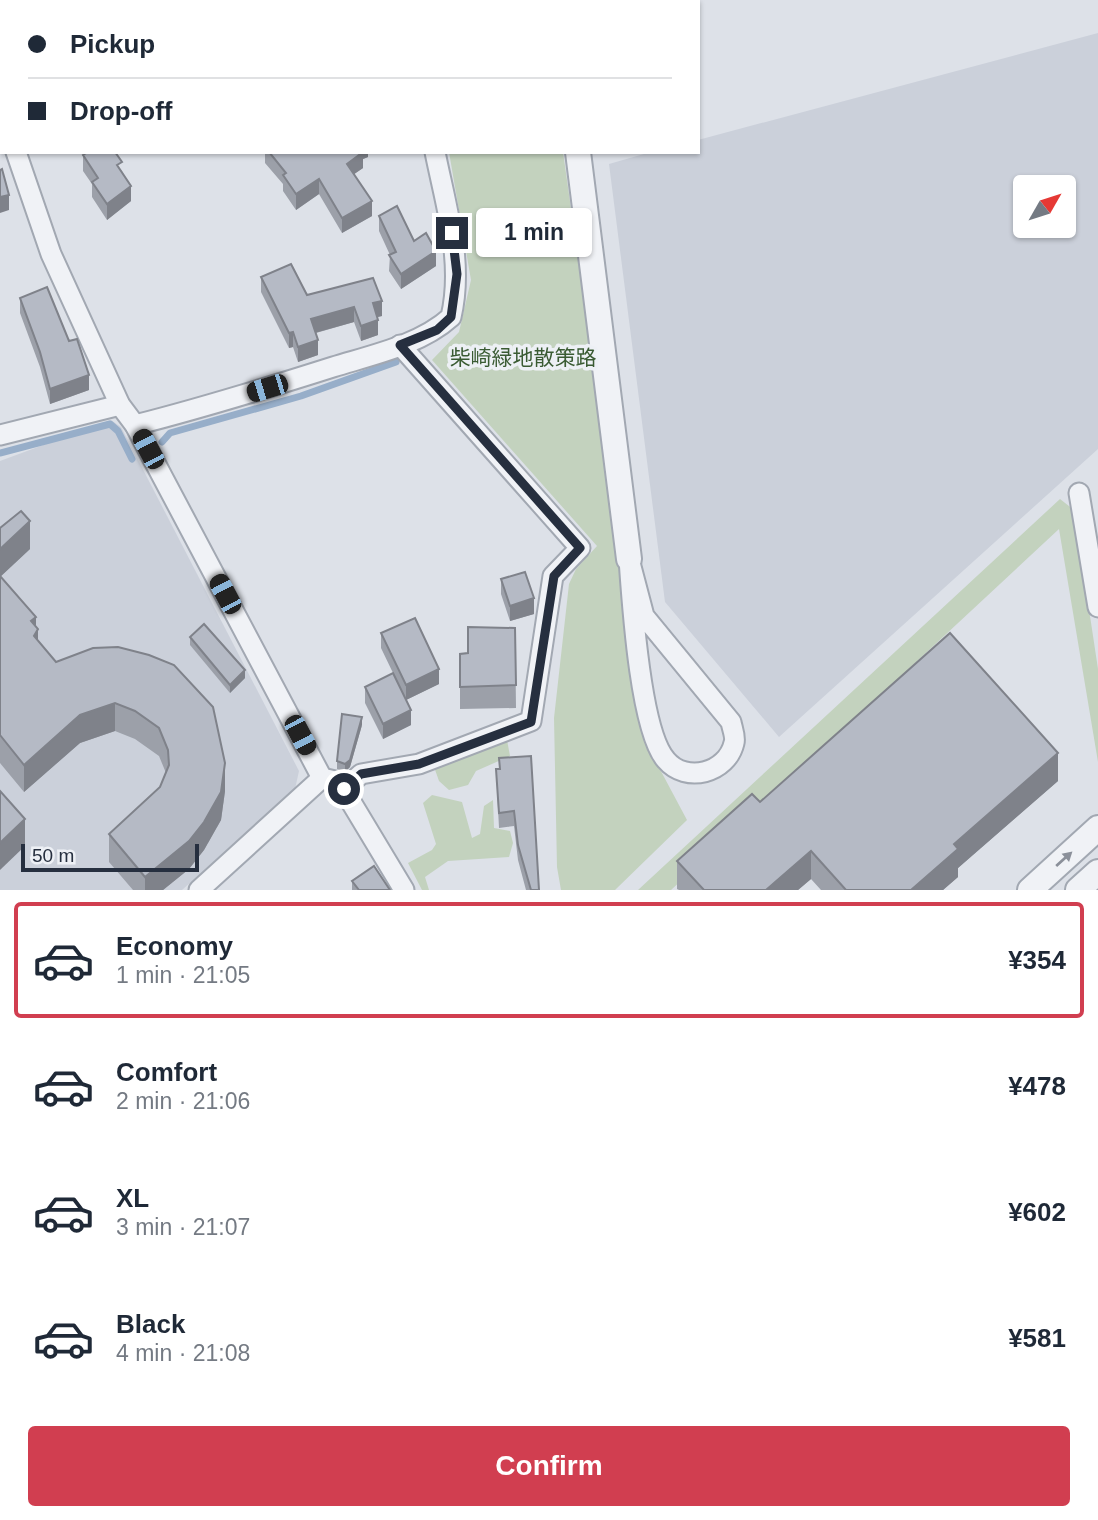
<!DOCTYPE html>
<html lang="en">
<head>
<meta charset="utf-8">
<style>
  :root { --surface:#fff; --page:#f6f6f7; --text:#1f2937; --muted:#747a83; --line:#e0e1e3; --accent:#d13e50 }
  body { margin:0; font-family:Arial,"Noto Sans JP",sans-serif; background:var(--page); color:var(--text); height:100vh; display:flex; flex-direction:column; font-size:26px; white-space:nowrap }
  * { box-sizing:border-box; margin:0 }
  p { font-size:23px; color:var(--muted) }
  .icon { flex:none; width:38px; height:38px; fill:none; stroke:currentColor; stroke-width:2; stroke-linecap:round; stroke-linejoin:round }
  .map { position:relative; height:890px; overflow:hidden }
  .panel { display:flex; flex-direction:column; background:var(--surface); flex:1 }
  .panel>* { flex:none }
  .top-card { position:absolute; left:0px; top:0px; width:700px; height:154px; box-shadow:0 2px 5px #0004; display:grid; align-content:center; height:154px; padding:0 28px; background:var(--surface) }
  .needle { width:46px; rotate:51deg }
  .tools { position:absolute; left:1013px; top:175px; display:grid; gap:14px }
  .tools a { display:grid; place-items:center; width:63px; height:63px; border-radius:7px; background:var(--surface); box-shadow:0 2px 5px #0004; font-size:35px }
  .scale { position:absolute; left:21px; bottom:18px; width:178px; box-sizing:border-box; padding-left:7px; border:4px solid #262f3f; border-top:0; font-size:19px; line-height:24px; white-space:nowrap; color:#262f3f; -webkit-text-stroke:5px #edf0f5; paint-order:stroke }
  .end { position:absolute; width:32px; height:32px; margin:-16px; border:9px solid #262f3f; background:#fff; box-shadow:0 0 0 4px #fff }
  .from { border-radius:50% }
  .bubble { position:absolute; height:49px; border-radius:7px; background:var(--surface); box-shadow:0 2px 5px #0004; font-size:23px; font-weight:600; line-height:49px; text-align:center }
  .car { position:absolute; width:21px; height:42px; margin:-21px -10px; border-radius:9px; box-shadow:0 0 5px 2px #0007; background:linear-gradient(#222 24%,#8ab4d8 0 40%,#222 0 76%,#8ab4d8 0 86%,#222 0) }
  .top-card b { display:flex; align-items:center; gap:24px; height:66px; font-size:26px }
  .top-card b+b { border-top:2px solid var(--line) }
  .top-card i { width:18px; height:18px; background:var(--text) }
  ul { padding:12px 0 0; list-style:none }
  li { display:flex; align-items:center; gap:21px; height:116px; margin:0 14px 10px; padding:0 14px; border:4px solid transparent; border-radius:7px }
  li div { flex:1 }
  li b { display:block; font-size:26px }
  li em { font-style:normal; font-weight:600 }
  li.current { border-color:var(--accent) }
  li>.icon { width:63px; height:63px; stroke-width:1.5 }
  .primary-button { display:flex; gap:14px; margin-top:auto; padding:14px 28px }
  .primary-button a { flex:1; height:80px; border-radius:7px; background:var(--accent); color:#fff; font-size:28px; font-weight:600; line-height:80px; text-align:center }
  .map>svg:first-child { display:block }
  .built { fill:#cbd0da; fill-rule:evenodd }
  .green { fill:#c3d2be }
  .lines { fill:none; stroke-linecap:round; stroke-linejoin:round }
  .stream { stroke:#97aec9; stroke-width:7 }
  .minor-casing { stroke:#a2a8b2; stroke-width:23 }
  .tertiary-casing { stroke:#a2a8b2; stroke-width:28 }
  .minor { stroke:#f0f2f6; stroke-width:19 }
  .tertiary { stroke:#f0f2f6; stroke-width:24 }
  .wall { fill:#9ca0a9 }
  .shaded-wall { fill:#7f828a }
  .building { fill:#b5bac5; stroke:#7f828a; stroke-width:2 }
  .oneway { fill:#8b909a }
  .route { stroke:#262f3f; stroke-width:9 }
  .labels { text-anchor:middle; stroke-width:7; stroke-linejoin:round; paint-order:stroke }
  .park-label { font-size:21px; fill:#3a5b33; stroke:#edf0f5 }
</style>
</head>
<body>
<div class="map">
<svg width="1098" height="890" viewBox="0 0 1098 890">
  <rect width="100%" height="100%" fill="#dde1e8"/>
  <g class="built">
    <path d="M1098 33V449L779 737 665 602 609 164 651 152H698V140ZM1064 187V226H1026V187Z"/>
    <path d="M111 420 121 427 299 771 295 789 182 890H0V461Z"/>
  </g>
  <g class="green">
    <path d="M449 152H563L647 745 687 820 615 890H561L557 867 554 718 569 584 576 569 597 546 432 360 459 332 471 280Z"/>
    <path d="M1060 499 1074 510 1098 669V762L1059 529 671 890H638Z"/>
    <path d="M507 740 510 756 476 771 468 785 449 790 439 781 433 764Z"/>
    <path d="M432 795 462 802 472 838 480 834 484 806 493 800 494 828 510 831 513 843 509 857 448 861 425 877 429 890H422L408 863 432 850 436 844 423 803Z"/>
  </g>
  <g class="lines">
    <g class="stream">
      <path d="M162 442 170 433 301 396 396 362"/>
      <path d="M0 453 110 424 118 431 132 459"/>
    </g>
    <g class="minor-casing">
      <g id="minor">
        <path d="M205 0 206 2"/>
        <path d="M404 0 405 2"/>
        <path d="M0 105 2 110"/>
        <path d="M16 152 51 254 120 405 135 425 322 778 339 782 404 890"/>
        <path d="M135 425C202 408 267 388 333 367 372 355 420 345 451 317 464 262 446 207 435 152"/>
        <path d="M0 435 120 405"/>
        <path d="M1079 493 1098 607"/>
        <path d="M629 559 644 616 731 722C732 728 736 737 734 743 727 773 686 784 666 760 640 731 632 601 629 559Z"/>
        <path d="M344 789 361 774 419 764 531 721 553 576 580 548 400 345"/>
        <path d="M199 890 322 778"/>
      </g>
    </g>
    <g class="tertiary-casing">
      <g id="tertiary">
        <path d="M546 0 547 2"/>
        <path d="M578 152 629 559"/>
        <path d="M1030 890 1098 828"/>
        <path d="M1078 890 1098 872"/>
      </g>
    </g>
    <use href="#minor" class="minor"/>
    <use href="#tertiary" class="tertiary"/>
  </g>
  <g class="wall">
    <path d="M265 152H369L368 153V157L363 159V168L354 174 372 216 342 233 319 194 296 210 283 191V184L265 163Z"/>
    <path d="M83 155 122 171 131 201 107 220 92 197V184L83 171Z"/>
    <path d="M379 216 414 241 436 266 401 289 389 271 390 255 379 231Z"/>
    <path d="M261 277 307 295 373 278 382 316 377 317 378 335 361 341 354 322 316 333 318 355 298 362 293 347 289 348 261 292Z"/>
    <path d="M20 298 69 341 89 390 50 404 40 367 20 313Z"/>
    <path d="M0 528 30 549 0 577 36 626 38 641 56 662 93 648 225 791 221 820 204 850 189 869 163 890H133L109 862V834L160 787 166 773 159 756 135 739 115 731 80 743 24 792 0 763Z"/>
    <path d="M501 579 534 614 510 621 501 594Z"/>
    <path d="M515 628 516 708 460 709V654L468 653Z"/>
    <path d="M381 633 439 684 406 700 411 725 383 739 365 703V687L393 673 381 648Z"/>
    <path d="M190 637 245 678 230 693 190 645Z"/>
    <path d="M362 725 350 767 345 772 337 769V761Z"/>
    <path d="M499 758 539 890H526L518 860 514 826 499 828 496 769H499Z"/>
    <path d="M1058 781 958 868V877L943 890H821L811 879 798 890H679L677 889V861L760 802Z"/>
    <path d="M352 881 390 890H352Z"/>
  </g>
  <g class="shaded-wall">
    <path d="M358 152H369L368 153V157L363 159V168L347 179V164Z"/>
    <path d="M319 179V194L296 210V194Z"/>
    <path d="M131 186V201L107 220V204Z"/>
    <path d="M9 195V210L0 213V197Z"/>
    <path d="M372 201V216L342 233V218Z"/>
    <path d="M436 251V266L401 289V274Z"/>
    <path d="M382 301V316L373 318V303Z"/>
    <path d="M354 307V322L311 334V319Z"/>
    <path d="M378 320V335L361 341V326Z"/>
    <path d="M293 332V347L289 348V333Z"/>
    <path d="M318 340V355L298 362V347Z"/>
    <path d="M89 375V390L50 404V389Z"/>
    <path d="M30 521V549L0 577V549Z"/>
    <path d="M534 598V614L510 621V606Z"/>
    <path d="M36 617V633L38 629V657L31 621Z"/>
    <path d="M439 669V684L406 700V685Z"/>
    <path d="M245 670V678L230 693V685Z"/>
    <path d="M115 703V731L80 743 24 792V765L80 715Z"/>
    <path d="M411 710V725L383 739V724Z"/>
    <path d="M362 717V725L350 767 345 772V764Z"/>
    <path d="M1058 753V781L958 868V877L943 890H911L954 844Z"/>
    <path d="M225 763V791L221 820 204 850 189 869 163 890H145V877Z"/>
    <path d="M25 819V846L0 870V843Z"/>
    <path d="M811 851V879L798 890H766Z"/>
  </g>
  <g class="building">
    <path d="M256 0H288L289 2H257Z"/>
    <path d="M88 152H115L122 162 117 165 131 186 107 204 92 182 98 178 83 155Z"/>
    <path d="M269 152H363L347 164 372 201 342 218 319 179 296 194 283 175 286 173Z"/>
    <path d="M2 169 9 195 0 197V170Z"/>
    <path d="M397 206 414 241 426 233 436 251 401 274 389 255 396 252 379 216Z"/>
    <path d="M291 264 307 295 373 278 382 301 373 303 378 320 361 326 354 307 311 319 318 340 298 347 293 332 289 333 261 277Z"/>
    <path d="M47 287 69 341 77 339 89 375 50 389 40 352 20 298Z"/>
    <path d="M21 511 30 521 0 549V528Z"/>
    <path d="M525 572 534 598 510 606 501 579Z"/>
    <path d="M0 576 36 617 31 621 38 629 34 636 56 662 93 648 118 647 149 655 174 665 213 707 225 763 221 792 204 822 189 841 145 877 109 834 160 787 169 765 168 750 159 728 135 711 115 703 80 715 24 765 0 735Z"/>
    <path d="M415 618 439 669 406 685 381 633Z"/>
    <path d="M204 624 245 670 230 685 190 637Z"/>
    <path d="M468 627 515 628 516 685 460 687V654L468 653Z"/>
    <path d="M950 633 1058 753 954 844 958 849 911 890H846L811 851 766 890H704L677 861 752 794 760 802Z"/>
    <path d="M393 673 411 710 383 724 365 687Z"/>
    <path d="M342 714 362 717 350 760 345 764 337 761Z"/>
    <path d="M531 756 539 890H531L518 845 514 811 499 813 496 769H500L499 758Z"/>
    <path d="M0 791 25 819 0 843Z"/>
    <path d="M374 866 390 890H359L352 881Z"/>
  </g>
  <defs><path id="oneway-solid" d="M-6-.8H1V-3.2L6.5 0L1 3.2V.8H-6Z" transform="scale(1.75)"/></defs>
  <use class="oneway" href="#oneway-solid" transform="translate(1064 859) rotate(-42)"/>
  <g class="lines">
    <path class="route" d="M344 789 361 774 419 764 531 722 554 576 580 548 400 345 437 330 451 317 457 274 452 233"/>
  </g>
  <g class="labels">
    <g class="park-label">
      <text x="523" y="365">柴崎緑地散策路</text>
    </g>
  </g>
</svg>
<div class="tools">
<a><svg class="needle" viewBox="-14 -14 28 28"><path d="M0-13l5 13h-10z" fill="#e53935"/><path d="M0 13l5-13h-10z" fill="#747a83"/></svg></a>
</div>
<div class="scale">50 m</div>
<i class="end from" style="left:344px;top:789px"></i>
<i class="end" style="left:452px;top:233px"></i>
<div class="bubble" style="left:476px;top:208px;width:116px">1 min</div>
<i class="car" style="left:267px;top:388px;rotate:253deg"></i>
<i class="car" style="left:148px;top:449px;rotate:332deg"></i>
<i class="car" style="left:225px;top:594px;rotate:332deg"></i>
<i class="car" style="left:300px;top:735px;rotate:152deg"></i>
<div class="top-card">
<b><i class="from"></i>Pickup</b>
<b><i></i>Drop-off</b>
</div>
</div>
<section class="panel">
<ul>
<li class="current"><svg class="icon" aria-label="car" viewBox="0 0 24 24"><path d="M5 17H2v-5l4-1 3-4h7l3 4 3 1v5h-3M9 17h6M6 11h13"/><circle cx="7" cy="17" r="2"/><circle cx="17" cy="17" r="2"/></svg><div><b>Economy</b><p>1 min · 21:05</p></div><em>¥354</em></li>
<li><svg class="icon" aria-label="car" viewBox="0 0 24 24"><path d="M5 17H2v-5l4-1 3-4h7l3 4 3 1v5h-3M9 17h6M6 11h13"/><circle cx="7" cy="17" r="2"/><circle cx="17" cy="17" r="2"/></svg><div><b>Comfort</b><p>2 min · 21:06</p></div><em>¥478</em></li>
<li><svg class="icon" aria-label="car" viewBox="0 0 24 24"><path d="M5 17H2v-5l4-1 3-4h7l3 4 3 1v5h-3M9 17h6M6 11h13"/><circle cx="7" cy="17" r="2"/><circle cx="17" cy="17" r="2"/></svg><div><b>XL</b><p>3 min · 21:07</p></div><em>¥602</em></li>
<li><svg class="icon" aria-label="car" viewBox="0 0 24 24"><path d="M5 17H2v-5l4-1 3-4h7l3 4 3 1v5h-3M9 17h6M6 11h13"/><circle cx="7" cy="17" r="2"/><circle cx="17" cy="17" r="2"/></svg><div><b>Black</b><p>4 min · 21:08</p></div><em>¥581</em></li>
</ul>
<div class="primary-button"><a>Confirm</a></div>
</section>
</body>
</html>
